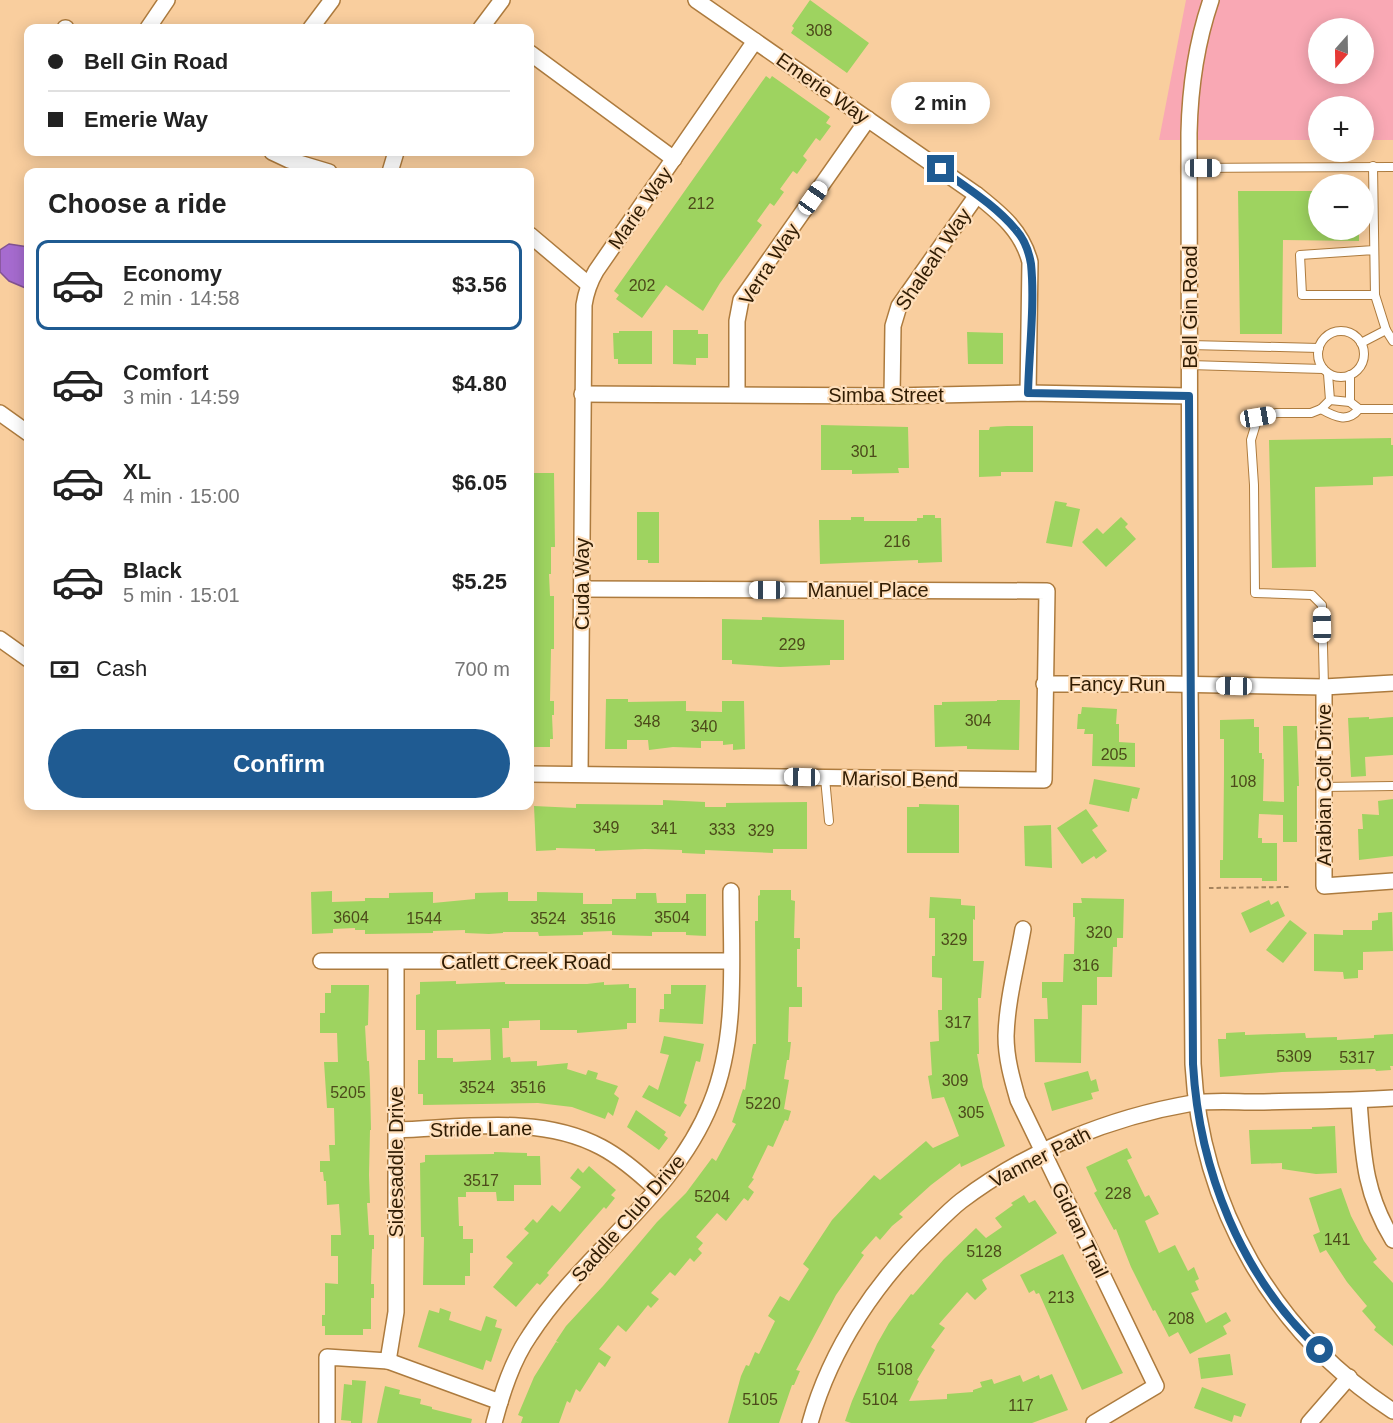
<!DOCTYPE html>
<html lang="en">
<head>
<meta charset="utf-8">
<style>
  :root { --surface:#fff; --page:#f2f2f2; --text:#222; --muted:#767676; --line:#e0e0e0; --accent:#1f5b92 }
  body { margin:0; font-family:Helvetica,sans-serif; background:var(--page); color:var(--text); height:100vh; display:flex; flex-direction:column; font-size:22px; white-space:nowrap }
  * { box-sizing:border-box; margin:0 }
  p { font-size:20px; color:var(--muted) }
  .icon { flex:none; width:33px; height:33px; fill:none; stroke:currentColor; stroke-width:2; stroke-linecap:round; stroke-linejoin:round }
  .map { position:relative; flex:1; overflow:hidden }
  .side { position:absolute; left:24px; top:168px; width:510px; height:642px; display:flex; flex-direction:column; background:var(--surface); border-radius:12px; box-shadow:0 3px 15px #0003 }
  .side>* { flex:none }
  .hud { position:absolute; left:24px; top:24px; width:510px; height:132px; border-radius:12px; box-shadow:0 3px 15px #0003; display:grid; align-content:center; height:132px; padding:0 24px; background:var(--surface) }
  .needle { width:39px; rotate:200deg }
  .controls { position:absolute; left:1308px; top:18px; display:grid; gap:12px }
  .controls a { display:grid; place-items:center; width:66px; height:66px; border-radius:50%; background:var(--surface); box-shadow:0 3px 15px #0003; font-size:30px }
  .end { position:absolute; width:27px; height:27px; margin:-14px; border:8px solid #1f5b92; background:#fff; box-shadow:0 0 0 3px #fff }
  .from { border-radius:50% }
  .bubble { position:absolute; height:42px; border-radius:21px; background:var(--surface); box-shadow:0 3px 15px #0003; font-size:20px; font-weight:700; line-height:42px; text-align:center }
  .car { position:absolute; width:18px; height:36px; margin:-18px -9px; border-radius:8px; box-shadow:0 0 4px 2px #0007; background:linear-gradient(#fff 24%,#345 0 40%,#fff 0 76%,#345 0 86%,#fff 0) }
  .hud b { display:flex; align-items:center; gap:21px; height:57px; font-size:22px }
  .hud b+b { border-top:2px solid var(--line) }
  .hud i { width:15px; height:15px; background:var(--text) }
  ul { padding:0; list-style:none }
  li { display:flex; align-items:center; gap:18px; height:90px; margin:0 12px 9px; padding:0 12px; border:3px solid transparent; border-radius:12px }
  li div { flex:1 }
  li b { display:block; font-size:22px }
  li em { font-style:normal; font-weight:700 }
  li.current { border-color:var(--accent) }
  li>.icon { width:54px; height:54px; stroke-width:1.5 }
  h2 { padding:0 24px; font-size:27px; line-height:72px }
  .pay { display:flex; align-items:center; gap:15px; height:66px; padding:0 24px; font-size:22px }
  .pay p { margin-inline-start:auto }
  .cta { display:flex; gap:12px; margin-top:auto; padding:12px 24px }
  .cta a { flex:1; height:69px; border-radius:36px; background:var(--accent); color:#fff; font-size:24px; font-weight:700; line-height:69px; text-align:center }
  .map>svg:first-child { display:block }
  .green { fill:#f9a8b4; fill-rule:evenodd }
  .water { fill:#a66bcf; stroke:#835392; stroke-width:1.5 }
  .building { fill:#9ed360; fill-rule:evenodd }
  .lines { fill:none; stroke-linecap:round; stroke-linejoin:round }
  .service-casing { stroke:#ad7b3e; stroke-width:10 }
  .minor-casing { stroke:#ad7b3e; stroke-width:18 }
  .path { stroke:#a5835d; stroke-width:2; stroke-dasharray:4.5 3; stroke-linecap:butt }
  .service { stroke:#fff; stroke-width:8 }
  .minor { stroke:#fff; stroke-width:15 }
  .route { stroke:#1f5b92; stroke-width:8 }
  .labels { text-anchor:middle; stroke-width:4.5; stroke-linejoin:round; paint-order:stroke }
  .number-label { font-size:16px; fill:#4c4a1a }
  .street-label { font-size:20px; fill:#301c03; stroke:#fedeba }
</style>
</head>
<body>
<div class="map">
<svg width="1393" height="1423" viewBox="0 0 1393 1423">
  <rect width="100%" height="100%" fill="#f9ce9e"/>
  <path class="green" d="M1186 0H1393V140H1364V106H1318V140H1159ZM1318 28H1364V74H1318Z"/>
  <path class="water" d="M9 244 28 247V289L9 281 0 272V250Z"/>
  <g class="building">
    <path d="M810 0 869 43 847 73 791 33 794 28 792 26Z"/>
    <path d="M766 76 770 79 772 76 830 117 826 123 831 126 820 141 816 138 803 156 807 160 797 174 793 171 780 189 784 192 774 206 770 203 757 221 762 225 720 283 703 311 666 285 642 318 616 299 619 295 614 291Z"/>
    <path d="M1238 191H1318V230H1359V241L1283 240 1282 334H1240Z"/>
    <path d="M673 330H698V334H708V358H696V365L673 364Z"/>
    <path d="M619 331H652V364H618V359H614L613 333H619Z"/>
    <path d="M967 332 1003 333V364H968Z"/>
    <path d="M821 425 908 427 909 468H898L899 473 852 474V470H821Z"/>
    <path d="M1007 426H1033V472H1001V476L979 477V430H989L990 427Z"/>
    <path d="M1391 438V445H1393V476L1373 477V485L1315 487 1316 567 1272 568 1269 440Z"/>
    <path d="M530 473H554L555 547H551V574H549L550 596H554V649H551L550 701H554V715H552L553 739H550V747H530Z"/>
    <path d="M1055 501 1067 503 1066 506 1080 509 1072 547 1046 543Z"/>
    <path d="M637 512H659V563H648V560H637Z"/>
    <path d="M923 515H935V518H941L942 562 918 563V560L820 564 819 520H851V517H864V521H917V518H923Z"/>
    <path d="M1121 517 1128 524 1125 527 1136 539 1106 567 1082 542 1097 528 1103 534Z"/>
    <path d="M762 617 844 620V660H830V665L780 667 732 664V660H722V619L762 620Z"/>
    <path d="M606 699H628V702L686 701V711L722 712V701H744L745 749 733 750V744L723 745V741H701V748L673 747 649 750 648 740H627V749H605Z"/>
    <path d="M997 700H1020L1019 750 967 749V746L935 747 934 705H942V702L997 701Z"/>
    <path d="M1082 707 1117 709 1116 724H1119V742L1135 743V767L1092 766 1093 734H1084L1085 729H1077L1078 714H1081Z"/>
    <path d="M1369 717V719L1393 717V755L1365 757 1366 776 1351 777 1348 718Z"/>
    <path d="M1254 719V727H1259V753H1262V759H1264L1263 801 1284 802 1283 726H1297L1299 786H1297V842H1283V815L1259 814 1258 838H1262V843H1277V881H1262V878H1220V860H1223L1224 774V739H1220V720Z"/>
    <path d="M1094 779 1140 788 1137 799 1132 798 1129 812 1089 804Z"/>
    <path d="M1393 799V856L1359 860 1358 829H1363L1362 814 1379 815 1378 801Z"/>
    <path d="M663 800 705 802V807H726V803L807 802V849H773V853L705 850V854L682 853V850L645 849 595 851V849L556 848V850L536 851 534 806 576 808V804L663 805Z"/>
    <path d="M919 804 959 805V853H907V807H919Z"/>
    <path d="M1086 809 1098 826 1092 830 1107 851 1096 859 1094 856 1082 864 1057 828Z"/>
    <path d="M1051 825 1052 868 1025 866 1024 826Z"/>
    <path d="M760 890H791V900L795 901 794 938H800V949H797V987H802V1007H789L788 1042H791L789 1060H787L784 1079 789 1080 784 1109 791 1111 788 1121 785 1120 773 1147 768 1145 752 1178 754 1179 748 1187 754 1192 748 1201 744 1198 726 1221 717 1213 696 1237 703 1243 698 1249 702 1253 694 1262 690 1258 675 1276 670 1272 651 1293 659 1299 651 1308 648 1305 626 1332 618 1325 599 1349 611 1357 605 1367 599 1362 580 1392 576 1389 570 1403 567 1401 559 1423H521L523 1417 518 1415 534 1377 556 1342 559 1343 556 1341 566 1326 603 1286 657 1222 686 1193 712 1158 716 1161 736 1124 732 1122 743 1089 745 1090 753 1044H756L755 921H758V896L760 895Z"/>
    <path d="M332 891V902L365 901V898H389V893L433 892V903L475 899V893L508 892V901H537V892L583 893V904H612V899H636V893H656L657 903H686V894H706V936L686 935V932H652V936L612 935V931L583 932V935L539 936 538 932H503V933L489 934 465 933V930L433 931V933L365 934V930H355V928L333 929V933L312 934 311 892Z"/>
    <path d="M930 897 961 899V905L975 906V920L973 919V961H984L981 998H978L979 1054H977L983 1087 1005 1146 961 1167 960 1163 931 1185 899 1214 903 1217 892 1226 880 1240 876 1236 861 1253 864 1255 836 1295 796 1370 800 1371 794 1385H792L779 1423H728L741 1376 746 1365 749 1366 755 1352 759 1354 775 1321 768 1316 780 1296 789 1301 809 1269 803 1264 832 1220 874 1175 880 1180 926 1141 933 1148 959 1136 944 1097 932 1099 928 1076 932 1075 930 1042 939 1041 938 1010H942V978L932 977V956H935V918H929Z"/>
    <path d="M1081 898 1124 899 1123 938H1117V947H1113L1112 977H1097V1005H1082L1081 1063 1035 1062 1034 1019H1048L1047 998H1042V982H1063L1064 954H1074L1075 917H1073V903H1082Z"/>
    <path d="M1269 900 1271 905 1278 901 1285 916 1250 933 1241 913Z"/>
    <path d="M1392 912 1393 951 1363 952V970H1358V978L1344 979 1343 972 1314 971V934L1343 935V930H1372V921L1378 920V913Z"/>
    <path d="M1290 920 1307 933 1283 963 1266 950Z"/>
    <path d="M456 981V984L505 982V984H587L604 982V985L629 984V988H636V1023H627V1029L577 1033V1030H540V1020L509 1021V1028H502L503 1058 510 1057 511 1062 537 1061V1066L568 1063 567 1069 586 1075 588 1070 598 1073 596 1079 618 1086 614 1094 619 1098 613 1116 608 1112 605 1119 572 1107 538 1103 423 1105V1094H418V1060H425V1030H416V995L420 994V982ZM490 1029 491 1060 453 1062V1058H437V1030Z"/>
    <path d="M331 985H369L368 1025 365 1026 367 1061H369L370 1084 371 1130H370L369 1175 370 1203H367L369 1235H374V1249H372L371 1284H374V1298H371V1329H363V1335H325V1326H322V1315H325V1283L338 1284V1256H331V1235H341L339 1204 327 1205 326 1181H324L323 1172H320V1161H330L329 1145H335L334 1108H327L324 1062H338L337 1033H320V1013H325V993H331Z"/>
    <path d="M671 985H706L703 1024 659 1022 660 1009H664V994H671Z"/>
    <path d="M1245 1032V1035L1305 1033 1306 1038 1337 1037V1040L1374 1038V1035L1393 1034V1066H1390L1391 1070 1376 1071 1375 1069 1282 1072 1220 1077 1218 1039H1226V1033Z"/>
    <path d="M664 1036 704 1044 700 1062 696 1061 684 1103 687 1105 680 1117 642 1097 649 1085 658 1090 669 1055 660 1053Z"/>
    <path d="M1088 1071 1091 1081 1096 1079 1099 1091 1091 1093 1093 1099 1052 1111 1044 1083Z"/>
    <path d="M636 1110 666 1132 664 1135 668 1138 659 1150 627 1127Z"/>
    <path d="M1335 1126 1337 1173 1316 1174 1282 1169V1163L1251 1164 1249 1130 1312 1129V1127Z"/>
    <path d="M1127 1148 1132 1158 1127 1160 1145 1197 1149 1195 1159 1214 1145 1221 1159 1253 1175 1245 1188 1271 1194 1267 1199 1279 1195 1281 1199 1290 1191 1293 1206 1323 1226 1312 1231 1321 1223 1326 1227 1334 1190 1354 1178 1332 1169 1337 1155 1310 1153 1311 1131 1267 1116 1229 1114 1230 1094 1193 1097 1191 1086 1167Z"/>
    <path d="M494 1152 527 1153V1156H540L541 1185H514V1201H497L496 1192H466V1197H458L459 1226H463V1239H473V1253H470V1276H465V1285H423L424 1237H421L420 1163 425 1162V1155L494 1154Z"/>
    <path d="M589 1166 616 1190 611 1195 615 1198 606 1209 604 1207 583 1231 547 1273 549 1275 540 1285 537 1283 516 1307 493 1287 513 1263 506 1257 529 1233 524 1229 533 1219 537 1223 552 1205 560 1212 581 1187 570 1178 578 1168 583 1173Z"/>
    <path d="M1341 1188 1351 1216 1364 1241 1377 1259 1373 1262 1393 1283V1346L1374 1330 1376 1327 1362 1311 1367 1306 1347 1282 1326 1250 1320 1253 1313 1235 1320 1232 1309 1198Z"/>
    <path d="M1024 1195 1029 1203 1035 1200 1057 1233 982 1280 987 1289 975 1300 967 1292 939 1324 945 1328 931 1347 935 1350 917 1380 919 1381 909 1401 947 1399V1394L973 1392V1390L982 1387 980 1382 992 1379 994 1384 1020 1375 1023 1382 1039 1375 1040 1379 1052 1374 1068 1410 1032 1423H851L845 1421 852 1401 877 1344 889 1323 911 1294 913 1295 944 1259 976 1228 986 1238 1002 1227 995 1218 1013 1205 1011 1203Z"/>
    <path d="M1063 1254 1123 1373 1082 1390 1039 1293 1036 1294 1034 1290 1029 1293 1020 1275Z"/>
    <path d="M440 1308 451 1312 449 1320 481 1331 486 1316 497 1320 495 1327 502 1329 491 1362 486 1360 483 1370 418 1347 429 1310 439 1313Z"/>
    <path d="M1230 1354 1233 1375 1201 1379 1198 1358Z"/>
    <path d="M352 1380 366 1381 362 1423H351V1421L341 1420 344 1384 352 1385Z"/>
    <path d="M385 1386 400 1390 399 1394 421 1399 420 1404 432 1407V1409L472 1419 471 1423H377Z"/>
    <path d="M1202 1387 1246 1404 1241 1417 1234 1415 1232 1422 1194 1408Z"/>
  </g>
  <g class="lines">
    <g class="service-casing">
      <g id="service">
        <path d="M1373 166 1375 295H1302L1300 255 1374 250"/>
        <path d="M1190 168 1393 167"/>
        <path d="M1375 295 1386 330"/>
        <circle cx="1341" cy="354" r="23"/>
        <path d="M1361 343 1386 330 1393 341"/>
        <path d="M1190 345 1319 348"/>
        <path d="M1190 365 1323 369"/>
        <path d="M1350 375V402L1359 409"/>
        <path d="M1330 400 1350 402"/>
        <path d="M1321 409C1335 417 1348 423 1359 409H1393"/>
        <path d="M1324 687 1322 605 1312 595 1255 593 1254 485 1251 440 1258 417 1277 413H1311L1321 409 1330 400 1328 374"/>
        <path d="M825 778 829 821"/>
        <path d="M1323 787 1393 786"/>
      </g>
    </g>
    <g class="minor-casing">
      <g id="minor">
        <path d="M696 0 977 195C1001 214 1022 231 1030 262L1028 393"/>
        <path d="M1211 0C1196 44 1190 86 1189 133L1190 684 1193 1064C1201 1207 1273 1333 1393 1411"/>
        <path d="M65 28H66"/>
        <path d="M148 28 167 0"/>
        <path d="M311 28 332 0"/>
        <path d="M481 28 502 0"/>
        <path d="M530 53 674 159"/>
        <path d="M272 152 289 160 329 172"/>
        <path d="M390 172 396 152"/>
        <path d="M530 235 588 284"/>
        <path d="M582 394 892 396 1028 393 1189 396"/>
        <path d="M737 394V321L741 300 868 119"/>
        <path d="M892 396 893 326 899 306 977 195"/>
        <path d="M0 413 28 433"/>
        <path d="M0 639 28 659"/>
        <path d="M1044 684H1170L1324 687 1393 683"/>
        <path d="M1324 687V886L1393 881"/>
        <path d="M530 774 1044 780 1047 591 582 589"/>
        <path d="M580 774 584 305C586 292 589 283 596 271L755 41"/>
        <path d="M1023 929C1017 964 1007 1000 1006 1036 1006 1058 1012 1079 1018 1100L1156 1386 1094 1423"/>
        <path d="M321 961H731"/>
        <path d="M1359 1101C1363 1154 1364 1193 1393 1240"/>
        <path d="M396 1130C462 1128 540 1114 601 1147 622 1158 640 1174 656 1189"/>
        <path d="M388 1361 396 1312V962"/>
        <path d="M327 1423V1357L388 1361 500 1402"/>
        <path d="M494 1423C502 1393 512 1361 530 1335 583 1253 674 1196 711 1103 738 1037 731 961 731 891"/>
        <path d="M810 1423C831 1347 878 1279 934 1226 943 1217 952 1208 961 1201 1028 1150 1111 1117 1193 1103 1214 1100 1236 1102 1257 1102 1302 1101 1348 1101 1393 1098"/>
        <path d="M1309 1423 1349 1377"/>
      </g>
    </g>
    <path class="path" d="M1209 888 1289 887"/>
    <use href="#service" class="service"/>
    <use href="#minor" class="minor"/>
  </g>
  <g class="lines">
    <path class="route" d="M941 169C967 188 995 205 1016 230 1024 239 1029 252 1031 264 1035 303 1029 352 1028 393L1189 396 1193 1064C1199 1170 1241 1277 1320 1350"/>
  </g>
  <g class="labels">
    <g class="number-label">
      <text x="819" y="36">308</text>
      <text x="701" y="209">212</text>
      <text x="642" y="291">202</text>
      <text x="864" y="457">301</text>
      <text x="897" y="547">216</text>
      <text x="792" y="650">229</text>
      <text x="978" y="726">304</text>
      <text x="647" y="727">348</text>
      <text x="704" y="732">340</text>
      <text x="1114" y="760">205</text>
      <text x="1243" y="787">108</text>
      <text x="606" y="833">349</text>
      <text x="664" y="834">341</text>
      <text x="722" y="835">333</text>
      <text x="761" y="836">329</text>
      <text x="351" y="923">3604</text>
      <text x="672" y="923">3504</text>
      <text x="424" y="924">1544</text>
      <text x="548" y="924">3524</text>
      <text x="598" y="924">3516</text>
      <text x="1099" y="938">320</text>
      <text x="954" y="945">329</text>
      <text x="1086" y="971">316</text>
      <text x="958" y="1028">317</text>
      <text x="1294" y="1062">5309</text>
      <text x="1357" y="1063">5317</text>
      <text x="955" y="1086">309</text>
      <text x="477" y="1093">3524</text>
      <text x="528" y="1093">3516</text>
      <text x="348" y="1098">5205</text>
      <text x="763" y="1109">5220</text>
      <text x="971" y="1118">305</text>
      <text x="481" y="1186">3517</text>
      <text x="1118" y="1199">228</text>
      <text x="712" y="1202">5204</text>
      <text x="1337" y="1245">141</text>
      <text x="984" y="1257">5128</text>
      <text x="1061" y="1303">213</text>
      <text x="1181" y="1324">208</text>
      <text x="895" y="1375">5108</text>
      <text x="760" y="1405">5105</text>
      <text x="880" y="1405">5104</text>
      <text x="1021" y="1411">117</text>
    </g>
    <g class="street-label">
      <text transform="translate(823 88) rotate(35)" y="7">Emerie Way</text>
      <text transform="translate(640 208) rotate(-55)" y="7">Marie Way</text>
      <text transform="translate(933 259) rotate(-56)" y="7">Shaleah Way</text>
      <text transform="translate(769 264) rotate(-57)" y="7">Verra Way</text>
      <text transform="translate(1190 307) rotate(-90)" y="7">Bell Gin Road</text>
      <text x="886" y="402">Simba Street</text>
      <text transform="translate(582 584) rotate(-90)" y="7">Cuda Way</text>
      <text x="868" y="597">Manuel Place</text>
      <text x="1117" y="691">Fancy Run</text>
      <text transform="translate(900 779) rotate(1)" y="7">Marisol Bend</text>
      <text transform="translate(1324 785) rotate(-90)" y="7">Arabian Colt Drive</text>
      <text x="526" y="969">Catlett Creek Road</text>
      <text transform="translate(481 1129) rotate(-1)" y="7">Stride Lane</text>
      <text transform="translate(1040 1157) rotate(-27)" y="7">Vanner Path</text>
      <text transform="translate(396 1162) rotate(-90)" y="7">Sidesaddle Drive</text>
      <text transform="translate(628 1218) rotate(-49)" y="7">Saddle Club Drive</text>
      <text transform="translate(1080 1230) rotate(64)" y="7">Gidran Trail</text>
    </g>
  </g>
</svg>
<div class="controls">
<a><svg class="needle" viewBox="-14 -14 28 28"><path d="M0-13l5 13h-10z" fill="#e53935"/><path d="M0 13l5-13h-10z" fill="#767676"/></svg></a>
<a>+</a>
<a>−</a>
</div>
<i class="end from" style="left:1320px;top:1350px"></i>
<i class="end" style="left:941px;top:169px"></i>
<div class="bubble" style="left:891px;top:82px;width:99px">2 min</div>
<i class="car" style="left:1203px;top:168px;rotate:90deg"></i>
<i class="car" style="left:813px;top:198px;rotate:35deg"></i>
<i class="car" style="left:1258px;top:417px;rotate:81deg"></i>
<i class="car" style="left:767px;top:590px;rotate:270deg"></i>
<i class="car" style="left:1322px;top:625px;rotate:359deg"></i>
<i class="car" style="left:1234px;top:686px;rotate:271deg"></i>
<i class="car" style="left:802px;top:777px;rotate:271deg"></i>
<div class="hud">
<b><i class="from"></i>Bell Gin Road</b>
<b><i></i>Emerie Way</b>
</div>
<section class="side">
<h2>Choose a ride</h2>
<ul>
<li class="current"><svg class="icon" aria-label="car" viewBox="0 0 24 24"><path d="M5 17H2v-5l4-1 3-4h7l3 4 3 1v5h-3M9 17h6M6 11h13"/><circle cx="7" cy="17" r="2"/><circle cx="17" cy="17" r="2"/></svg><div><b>Economy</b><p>2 min · 14:58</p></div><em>$3.56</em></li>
<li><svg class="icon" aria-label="car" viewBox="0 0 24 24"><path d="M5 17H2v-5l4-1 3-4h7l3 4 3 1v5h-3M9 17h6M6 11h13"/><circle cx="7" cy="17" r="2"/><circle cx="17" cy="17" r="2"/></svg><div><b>Comfort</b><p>3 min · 14:59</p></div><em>$4.80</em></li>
<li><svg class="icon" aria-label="car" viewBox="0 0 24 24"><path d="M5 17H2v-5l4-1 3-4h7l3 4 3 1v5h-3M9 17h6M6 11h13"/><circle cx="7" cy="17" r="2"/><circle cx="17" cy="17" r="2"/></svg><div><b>XL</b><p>4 min · 15:00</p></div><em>$6.05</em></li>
<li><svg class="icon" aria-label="car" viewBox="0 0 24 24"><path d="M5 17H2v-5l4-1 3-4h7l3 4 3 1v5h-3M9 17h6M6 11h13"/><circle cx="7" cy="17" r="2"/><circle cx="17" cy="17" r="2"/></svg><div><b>Black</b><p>5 min · 15:01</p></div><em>$5.25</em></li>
</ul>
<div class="pay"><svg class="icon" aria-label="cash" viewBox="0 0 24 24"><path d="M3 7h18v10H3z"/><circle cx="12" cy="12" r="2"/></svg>Cash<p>700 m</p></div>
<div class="cta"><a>Confirm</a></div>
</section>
</div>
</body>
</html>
